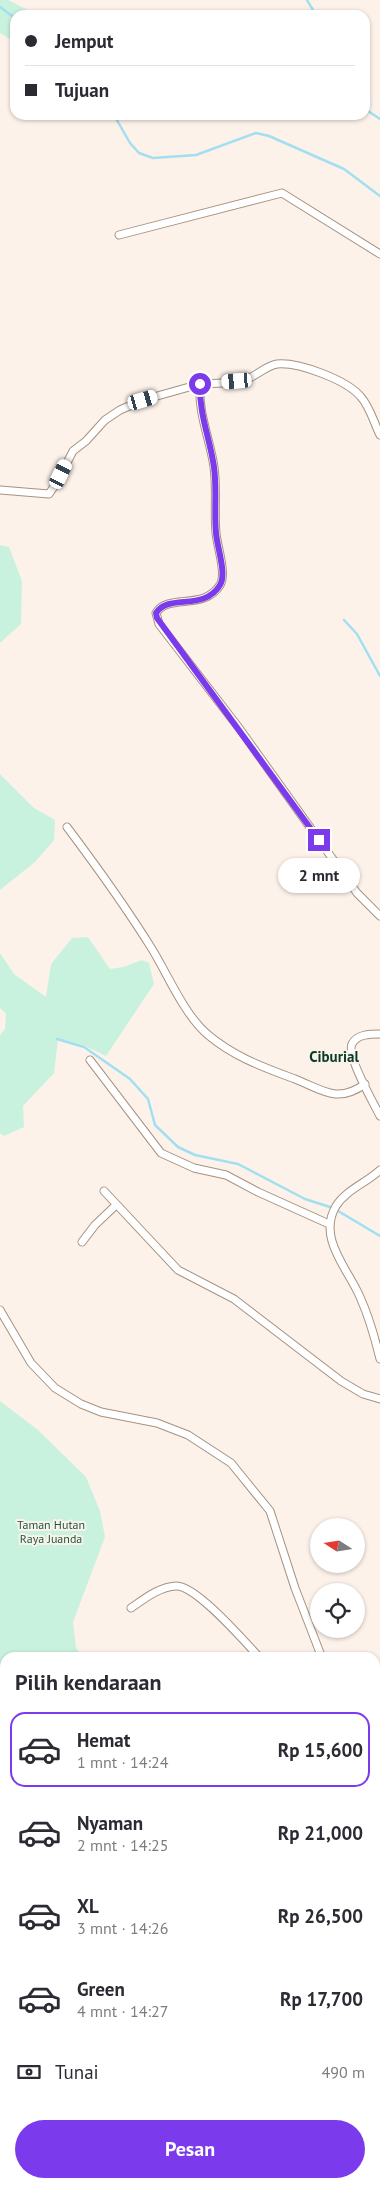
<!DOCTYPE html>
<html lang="id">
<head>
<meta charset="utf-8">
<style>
  :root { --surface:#fff; --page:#f7f7f7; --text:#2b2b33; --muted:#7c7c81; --line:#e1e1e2; --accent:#7c3aed }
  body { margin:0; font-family:"PT Sans",sans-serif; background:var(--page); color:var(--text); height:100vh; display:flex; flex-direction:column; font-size:19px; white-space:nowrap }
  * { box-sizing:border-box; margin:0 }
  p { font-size:16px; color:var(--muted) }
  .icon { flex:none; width:28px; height:28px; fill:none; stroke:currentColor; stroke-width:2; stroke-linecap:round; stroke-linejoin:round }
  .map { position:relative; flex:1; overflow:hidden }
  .panel { position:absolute; left:0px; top:1652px; width:380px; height:536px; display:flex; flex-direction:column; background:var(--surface); border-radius:15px 15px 0 0; box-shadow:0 1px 4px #0004 }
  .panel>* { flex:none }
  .top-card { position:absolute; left:10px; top:10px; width:360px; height:110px; border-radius:15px; box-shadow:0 1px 4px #0004; display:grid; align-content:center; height:110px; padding:0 15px; background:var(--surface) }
  .needle { width:32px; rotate:282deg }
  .controls { position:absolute; left:310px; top:1518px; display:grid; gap:10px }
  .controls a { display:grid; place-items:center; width:55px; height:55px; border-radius:50%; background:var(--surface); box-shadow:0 1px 4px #0004; font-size:25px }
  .end { position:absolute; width:22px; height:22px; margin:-11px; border:6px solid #7c3aed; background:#fff; box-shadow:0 0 0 2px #fff }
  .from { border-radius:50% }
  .bubble { position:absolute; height:35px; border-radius:18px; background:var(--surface); box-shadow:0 1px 4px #0004; font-size:16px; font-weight:700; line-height:35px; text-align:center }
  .car { position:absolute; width:15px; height:30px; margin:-15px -8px; border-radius:6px; box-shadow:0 0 4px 1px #0007; background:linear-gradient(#fff 24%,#345 0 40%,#fff 0 76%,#345 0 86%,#fff 0) }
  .top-card b { display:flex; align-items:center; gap:18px; height:48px; font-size:19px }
  .top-card b+b { border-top:1px solid var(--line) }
  .top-card i { width:12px; height:12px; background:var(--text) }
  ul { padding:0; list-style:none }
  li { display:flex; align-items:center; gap:15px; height:75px; margin:0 10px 8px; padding:0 5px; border:2px solid transparent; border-radius:15px }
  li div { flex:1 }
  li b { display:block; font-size:19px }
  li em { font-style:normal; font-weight:700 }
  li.selected { border-color:var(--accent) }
  li>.icon { width:45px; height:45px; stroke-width:1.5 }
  h2 { padding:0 15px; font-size:22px; line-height:60px }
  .pay { display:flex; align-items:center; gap:12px; height:55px; padding:0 15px; font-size:19px }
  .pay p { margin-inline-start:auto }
  .cta { display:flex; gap:10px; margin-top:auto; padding:10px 15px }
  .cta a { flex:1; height:58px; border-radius:30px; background:var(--accent); color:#fff; font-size:20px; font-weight:700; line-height:58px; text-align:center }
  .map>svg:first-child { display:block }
  .green { fill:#c9f2de }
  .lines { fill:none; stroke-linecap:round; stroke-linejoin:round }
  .stream { stroke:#a2dff0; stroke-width:2.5 }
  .river { stroke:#a2dff0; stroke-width:14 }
  .minor-casing { stroke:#a7927f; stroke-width:9 }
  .minor { stroke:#fff; stroke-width:7 }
  .route { stroke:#7c3aed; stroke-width:6 }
  .labels { text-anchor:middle; stroke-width:4; stroke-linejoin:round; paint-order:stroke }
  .park-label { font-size:12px; fill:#185941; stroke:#fcf2ea }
  .quarter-label { font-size:15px; font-weight:bold; fill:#0a3b29; stroke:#fcf2ea }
</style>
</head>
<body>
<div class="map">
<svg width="380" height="2188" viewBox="0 0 380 2188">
  <rect width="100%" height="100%" fill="#fcf2ea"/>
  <g class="green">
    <path d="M0 0H8L38 15H15V42L0 33Z"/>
    <path d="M0 545 9 547 22 581 21 624 0 643Z"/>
    <path d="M0 774 34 808 55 820 54 840 35 862 0 890Z"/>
    <path d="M88 937 110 969 123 967 142 960 149 963 154 984 106 1056 83 1045 58 1039 54 1073 23 1106 24 1127 4 1136 0 1133V1035L5 1029 6 1014 0 1008V953L14 974 46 997 51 964 72 938Z"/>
    <path d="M0 1401 38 1430 86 1477 100 1511 105 1537 73 1622 76 1648 82 1657 5 1658V2184H267V2188H0Z"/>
  </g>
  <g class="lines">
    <g class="stream">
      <path d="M307 0 316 15"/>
      <path d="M0 7 15 18"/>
      <path d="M365 109 380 119"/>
      <path d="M114 115 130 143 139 153 153 158 196 155 256 133 269 136 344 169 380 196"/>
      <path d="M344 620 357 634 380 676"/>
      <path d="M57 1039 84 1047 130 1079 148 1099 155 1125 178 1147 195 1155 238 1164 305 1199 333 1208 380 1236"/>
    </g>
    <g class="river">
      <path d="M0 1900H5"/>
      <path d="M56 2184 59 2188"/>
    </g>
    <g class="minor-casing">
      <g id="minor">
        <path d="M119 235 282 193 380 254"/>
        <path d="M380 435C374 423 370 407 361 397 347 380 299 362 277 364 266 366 259 374 249 378 234 384 216 383 200 384 198 414 210 439 214 467 217 489 214 511 216 533 217 546 227 574 220 585 204 611 168 593 156 613L159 624 239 728 357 893 380 916"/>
        <path d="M0 490 49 494 57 482 73 451 86 441 105 420 120 410 143 400 200 384"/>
        <path d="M67 827C97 867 126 907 152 949 168 975 184 1014 207 1034 234 1057 263 1067 295 1079 323 1090 337 1104 365 1084"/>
        <path d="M380 1034C370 1034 357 1034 352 1044 346 1055 374 1104 380 1116"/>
        <path d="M90 1060 161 1153 194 1168 226 1175 258 1192 329 1224"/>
        <path d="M380 1170C366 1183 346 1190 336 1206 317 1238 348 1269 360 1297 369 1317 375 1338 380 1359"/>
        <path d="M104 1191 178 1270 234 1299 341 1381 363 1394 380 1399"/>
        <path d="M82 1242 95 1225 116 1205"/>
        <path d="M0 1310 31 1363 55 1388 81 1404 101 1412 157 1423 188 1435 231 1463 270 1511 295 1588 322 1658"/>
        <path d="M131 1608C144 1599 159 1587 176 1586 196 1585 245 1642 260 1658"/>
        <path d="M375 1720 380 1725"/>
        <path d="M375 1915 380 1905"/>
        <path d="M375 2176 380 2187"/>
      </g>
    </g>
    <use href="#minor" class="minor"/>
  </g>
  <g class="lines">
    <path class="route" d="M200 384C199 414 210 439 214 467 217 489 214 511 216 533 217 547 227 574 220 585 204 612 168 593 156 613L157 618 319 840"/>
  </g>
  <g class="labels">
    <g class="park-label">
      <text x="51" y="1529">Taman Hutan<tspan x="51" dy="14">Raya Juanda</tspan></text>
    </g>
    <g class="quarter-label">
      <text x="334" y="1062">Ciburial</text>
    </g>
  </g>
</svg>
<div class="controls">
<a><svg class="needle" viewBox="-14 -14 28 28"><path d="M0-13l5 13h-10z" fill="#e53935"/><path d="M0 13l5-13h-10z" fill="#7c7c81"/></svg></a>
<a><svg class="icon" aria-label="locate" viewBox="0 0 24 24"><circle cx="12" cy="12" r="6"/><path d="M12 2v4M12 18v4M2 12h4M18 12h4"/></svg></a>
</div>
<i class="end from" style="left:200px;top:384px"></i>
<i class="end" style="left:319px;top:840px"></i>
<div class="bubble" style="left:278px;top:858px;width:82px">2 mnt</div>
<i class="car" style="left:237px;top:381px;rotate:265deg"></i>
<i class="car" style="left:143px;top:400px;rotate:74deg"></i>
<i class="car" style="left:61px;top:474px;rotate:26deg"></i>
<div class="top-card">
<b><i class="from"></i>Jemput</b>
<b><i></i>Tujuan</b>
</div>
<section class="panel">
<h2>Pilih kendaraan</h2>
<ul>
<li class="selected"><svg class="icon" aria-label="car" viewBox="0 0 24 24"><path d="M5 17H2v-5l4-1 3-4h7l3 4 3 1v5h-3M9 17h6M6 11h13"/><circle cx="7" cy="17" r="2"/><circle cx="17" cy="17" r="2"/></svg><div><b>Hemat</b><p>1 mnt · 14:24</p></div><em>Rp 15,600</em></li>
<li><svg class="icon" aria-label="car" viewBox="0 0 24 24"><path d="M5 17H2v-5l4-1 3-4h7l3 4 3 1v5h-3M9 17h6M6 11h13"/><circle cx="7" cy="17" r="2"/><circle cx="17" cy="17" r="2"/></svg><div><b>Nyaman</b><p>2 mnt · 14:25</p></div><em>Rp 21,000</em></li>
<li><svg class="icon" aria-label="car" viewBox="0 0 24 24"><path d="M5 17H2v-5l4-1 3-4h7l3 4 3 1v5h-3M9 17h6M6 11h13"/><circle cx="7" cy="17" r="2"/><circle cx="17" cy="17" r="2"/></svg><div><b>XL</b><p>3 mnt · 14:26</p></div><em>Rp 26,500</em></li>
<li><svg class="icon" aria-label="car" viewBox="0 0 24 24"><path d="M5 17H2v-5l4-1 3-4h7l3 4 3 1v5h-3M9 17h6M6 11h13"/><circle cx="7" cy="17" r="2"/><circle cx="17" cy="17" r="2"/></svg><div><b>Green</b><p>4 mnt · 14:27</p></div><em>Rp 17,700</em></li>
</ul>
<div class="pay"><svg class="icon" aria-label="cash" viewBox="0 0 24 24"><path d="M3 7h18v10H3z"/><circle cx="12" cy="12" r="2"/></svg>Tunai<p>490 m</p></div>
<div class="cta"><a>Pesan</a></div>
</section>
</div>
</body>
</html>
